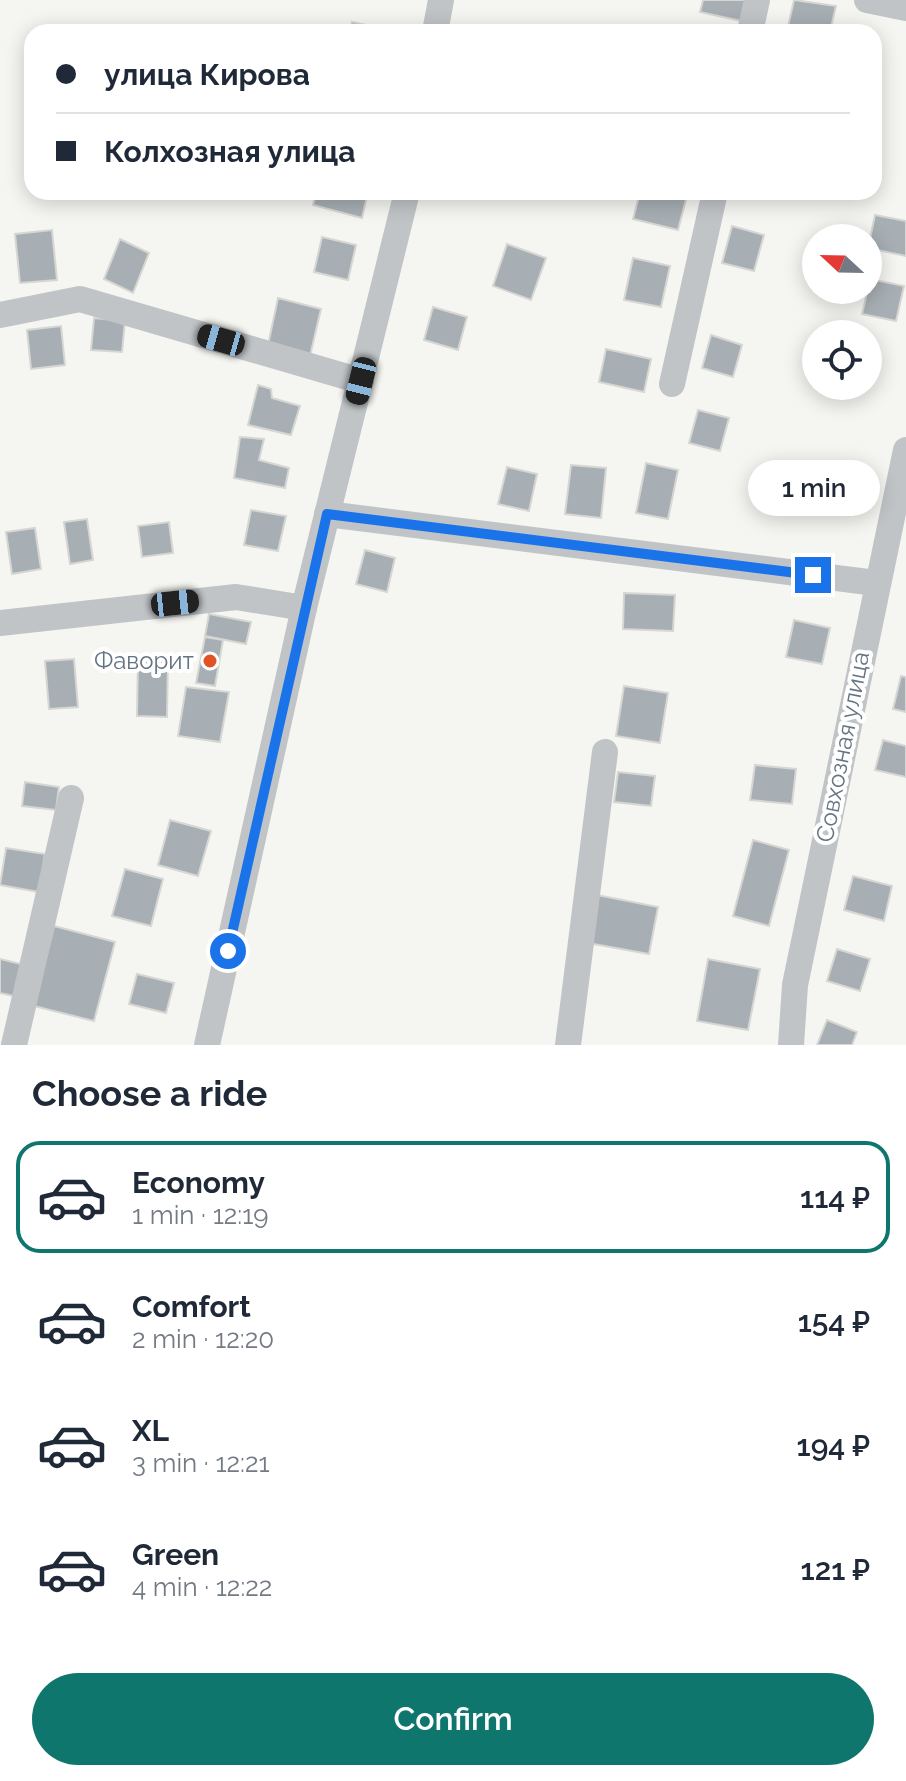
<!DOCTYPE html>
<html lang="en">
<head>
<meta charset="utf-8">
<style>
  :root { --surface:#fff; --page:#f6f6f7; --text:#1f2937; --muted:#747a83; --line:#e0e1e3; --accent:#0f766e }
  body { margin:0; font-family:Raleway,sans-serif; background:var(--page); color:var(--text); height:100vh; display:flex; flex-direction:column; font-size:30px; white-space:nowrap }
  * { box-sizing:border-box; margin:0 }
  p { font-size:26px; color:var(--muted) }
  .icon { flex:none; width:44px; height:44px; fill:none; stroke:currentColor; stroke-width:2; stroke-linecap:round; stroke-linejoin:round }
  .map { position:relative; height:1045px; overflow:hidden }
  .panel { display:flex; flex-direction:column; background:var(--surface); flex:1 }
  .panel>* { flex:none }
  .hud { position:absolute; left:24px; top:24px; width:858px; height:176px; border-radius:24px; box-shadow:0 4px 20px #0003; display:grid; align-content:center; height:176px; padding:0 32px; background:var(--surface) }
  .needle { width:52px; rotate:292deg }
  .fabs { position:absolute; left:802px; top:224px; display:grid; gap:16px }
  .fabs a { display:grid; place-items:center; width:80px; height:80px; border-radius:50%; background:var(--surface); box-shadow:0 4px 20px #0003; font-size:40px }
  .end { position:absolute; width:36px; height:36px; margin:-18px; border:10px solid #1a73e8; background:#fff; box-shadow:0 0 0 4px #fff }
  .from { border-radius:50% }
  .bubble { position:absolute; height:56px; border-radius:28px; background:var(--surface); box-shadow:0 4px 20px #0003; font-size:26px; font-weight:600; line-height:56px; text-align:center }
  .car { position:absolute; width:24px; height:48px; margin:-24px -12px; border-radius:10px; box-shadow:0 0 6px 2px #0007; background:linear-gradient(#222 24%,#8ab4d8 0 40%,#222 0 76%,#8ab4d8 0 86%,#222 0) }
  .hud b { display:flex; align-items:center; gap:28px; height:76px; font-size:30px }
  .hud b+b { border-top:2px solid var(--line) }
  .hud i { width:20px; height:20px; background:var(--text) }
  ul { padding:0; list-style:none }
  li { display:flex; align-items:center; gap:24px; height:112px; margin:0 16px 12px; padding:0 16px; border:4px solid transparent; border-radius:24px }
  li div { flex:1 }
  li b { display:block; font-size:30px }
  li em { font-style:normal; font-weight:600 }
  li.current { border-color:var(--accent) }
  li>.icon { width:72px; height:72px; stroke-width:1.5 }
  h2 { padding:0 32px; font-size:36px; line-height:96px }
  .action { display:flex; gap:16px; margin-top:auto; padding:16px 32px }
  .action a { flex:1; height:92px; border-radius:48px; background:var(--accent); color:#fff; font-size:32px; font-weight:600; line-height:92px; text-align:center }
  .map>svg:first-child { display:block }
  .building { fill:#a7afb4; stroke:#d6d6d3; stroke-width:2 }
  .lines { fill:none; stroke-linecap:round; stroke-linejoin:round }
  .minor { stroke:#c0c4c7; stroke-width:26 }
  .route { stroke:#1a73e8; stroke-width:10 }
  .poi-dot { fill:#e15224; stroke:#fff; stroke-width:3 }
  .labels { text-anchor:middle; stroke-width:8; stroke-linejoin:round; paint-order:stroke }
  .poi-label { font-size:24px; fill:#647482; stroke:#fff; text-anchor:end }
  .street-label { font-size:24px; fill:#647482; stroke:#fff }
</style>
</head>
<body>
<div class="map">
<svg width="906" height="1045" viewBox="0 0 906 1045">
  <rect width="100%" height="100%" fill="#f5f5f1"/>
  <g class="building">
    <path d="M703 0H746L741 21 700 12Z"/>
    <path d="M794 0 836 6 830 32 787 31Z"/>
    <path d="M352 22 398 32H350Z"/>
    <path d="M132 192H161L159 199Z"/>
    <path d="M316 192H368L362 218 313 205Z"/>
    <path d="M640 192H688L678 230 633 219Z"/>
    <path d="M875 215 906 221V256L868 248Z"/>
    <path d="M732 226 764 235 754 271 722 263Z"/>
    <path d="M52 230 57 280 20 283 15 234Z"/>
    <path d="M322 237 356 245 348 280 314 272Z"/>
    <path d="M120 239 149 253 133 293 104 279Z"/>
    <path d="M507 244 546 258 531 300 493 286Z"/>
    <path d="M633 258 670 266 661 307 624 300Z"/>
    <path d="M870 279 904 286 896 321 862 314Z"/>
    <path d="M278 298 321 309 310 356 268 345Z"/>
    <path d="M433 307 467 317 458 350 424 340Z"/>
    <path d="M94 318 125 321 122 352 91 350Z"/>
    <path d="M61 326 65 365 31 369 27 330Z"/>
    <path d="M711 335 742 345 733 377 702 368Z"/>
    <path d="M606 349 651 359 644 392 599 382Z"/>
    <path d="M258 385 271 389 272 398 300 406 291 435 248 425Z"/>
    <path d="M698 410 729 418 720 451 689 443Z"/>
    <path d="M240 437 264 439 259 460 289 468 285 488 234 478Z"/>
    <path d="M646 463 678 470 668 519 636 513Z"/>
    <path d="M571 465 606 468 601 518 565 514Z"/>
    <path d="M507 467 537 474 529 511 498 504Z"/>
    <path d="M251 510 286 516 278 551 244 545Z"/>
    <path d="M87 519 93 560 70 564 64 522Z"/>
    <path d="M169 522 173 553 142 557 138 526Z"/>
    <path d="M35 528 41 569 12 574 6 532Z"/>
    <path d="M365 550 395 558 387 592 356 584Z"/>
    <path d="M624 593 675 595 673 631 623 629Z"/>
    <path d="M209 614 251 622 246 644 205 636Z"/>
    <path d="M794 620 830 628 822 664 786 657Z"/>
    <path d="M205 637 223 640 215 686 196 683Z"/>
    <path d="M138 657H168L167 717 137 716Z"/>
    <path d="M74 659 78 707 49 709 45 661Z"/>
    <path d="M901 676 906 677V712L893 709Z"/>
    <path d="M624 686 668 693 660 743 616 736Z"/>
    <path d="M186 687 229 692 220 742 178 736Z"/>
    <path d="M883 740 906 746V777L875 770Z"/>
    <path d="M755 765 796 769 792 804 750 800Z"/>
    <path d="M618 772 655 776 651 806 614 802Z"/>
    <path d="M25 782 59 787 56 810 22 806Z"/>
    <path d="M170 820 211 831 198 876 158 865Z"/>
    <path d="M753 840 789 850 769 926 733 916Z"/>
    <path d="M6 848 45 854 39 892 0 885Z"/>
    <path d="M125 869 163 879 151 926 112 916Z"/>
    <path d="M853 876 892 886 884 921 844 910Z"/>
    <path d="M597 895 658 907 649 954 588 943Z"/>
    <path d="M54 926 115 942 94 1021 34 1006Z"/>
    <path d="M837 949 870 959 860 991 827 981Z"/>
    <path d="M0 959 25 965 18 997 0 993Z"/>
    <path d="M708 959 760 969 748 1030 697 1021Z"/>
    <path d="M137 974 174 983 166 1013 129 1004Z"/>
    <path d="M827 1020 857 1032 852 1045H817Z"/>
  </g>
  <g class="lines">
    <g class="minor">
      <path d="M867 0 906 8"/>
      <path d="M435 32 441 0"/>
      <path d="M750 32 757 0"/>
      <path d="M0 315 80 299 361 381"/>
      <path d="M672 384 715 192"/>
      <path d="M327 514 876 583"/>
      <path d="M0 623 236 597 304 608"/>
      <path d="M14 1045 71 798"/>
      <path d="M207 1045 304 608 407 192"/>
      <path d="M568 1045 605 752"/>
      <path d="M791 1045 795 985 906 450"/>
    </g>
  </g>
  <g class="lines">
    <path class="route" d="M228 951 327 514 813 575"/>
  </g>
  <circle class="poi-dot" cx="210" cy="661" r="8"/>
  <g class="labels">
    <g class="poi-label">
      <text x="194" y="669">Фаворит</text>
    </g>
    <g class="street-label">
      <text transform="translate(843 747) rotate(-79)" y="8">Совхозная улица</text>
    </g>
  </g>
</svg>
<div class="fabs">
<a><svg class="needle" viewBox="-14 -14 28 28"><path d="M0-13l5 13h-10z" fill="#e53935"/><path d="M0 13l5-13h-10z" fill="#747a83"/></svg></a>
<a><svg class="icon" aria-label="locate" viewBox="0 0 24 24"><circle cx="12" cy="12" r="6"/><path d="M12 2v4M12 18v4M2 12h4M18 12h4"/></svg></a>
</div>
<i class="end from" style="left:228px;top:951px"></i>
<i class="end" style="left:813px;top:575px"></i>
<div class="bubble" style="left:748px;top:460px;width:132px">1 min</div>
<i class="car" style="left:221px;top:340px;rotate:286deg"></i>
<i class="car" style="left:361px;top:381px;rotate:194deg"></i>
<i class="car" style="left:175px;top:603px;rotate:84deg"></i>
<div class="hud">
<b><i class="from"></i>улица Кирова</b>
<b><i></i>Колхозная улица</b>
</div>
</div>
<section class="panel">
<h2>Choose a ride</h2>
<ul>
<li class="current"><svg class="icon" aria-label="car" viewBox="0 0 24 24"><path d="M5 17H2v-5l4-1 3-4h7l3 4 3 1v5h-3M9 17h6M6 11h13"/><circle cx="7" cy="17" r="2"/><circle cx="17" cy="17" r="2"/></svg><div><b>Economy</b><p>1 min · 12:19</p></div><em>114 ₽</em></li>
<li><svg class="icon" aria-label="car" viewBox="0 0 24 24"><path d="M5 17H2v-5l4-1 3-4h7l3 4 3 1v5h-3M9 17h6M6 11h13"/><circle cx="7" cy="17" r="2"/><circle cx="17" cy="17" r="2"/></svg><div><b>Comfort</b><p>2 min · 12:20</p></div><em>154 ₽</em></li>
<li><svg class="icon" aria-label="car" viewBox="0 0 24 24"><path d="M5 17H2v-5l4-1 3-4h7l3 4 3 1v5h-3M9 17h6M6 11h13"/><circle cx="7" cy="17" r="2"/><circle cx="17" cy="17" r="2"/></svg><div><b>XL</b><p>3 min · 12:21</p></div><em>194 ₽</em></li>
<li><svg class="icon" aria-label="car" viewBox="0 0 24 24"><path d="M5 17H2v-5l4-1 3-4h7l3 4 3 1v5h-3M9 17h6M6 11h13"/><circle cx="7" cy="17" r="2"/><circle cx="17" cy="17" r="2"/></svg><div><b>Green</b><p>4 min · 12:22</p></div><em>121 ₽</em></li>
</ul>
<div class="action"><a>Confirm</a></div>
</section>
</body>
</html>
